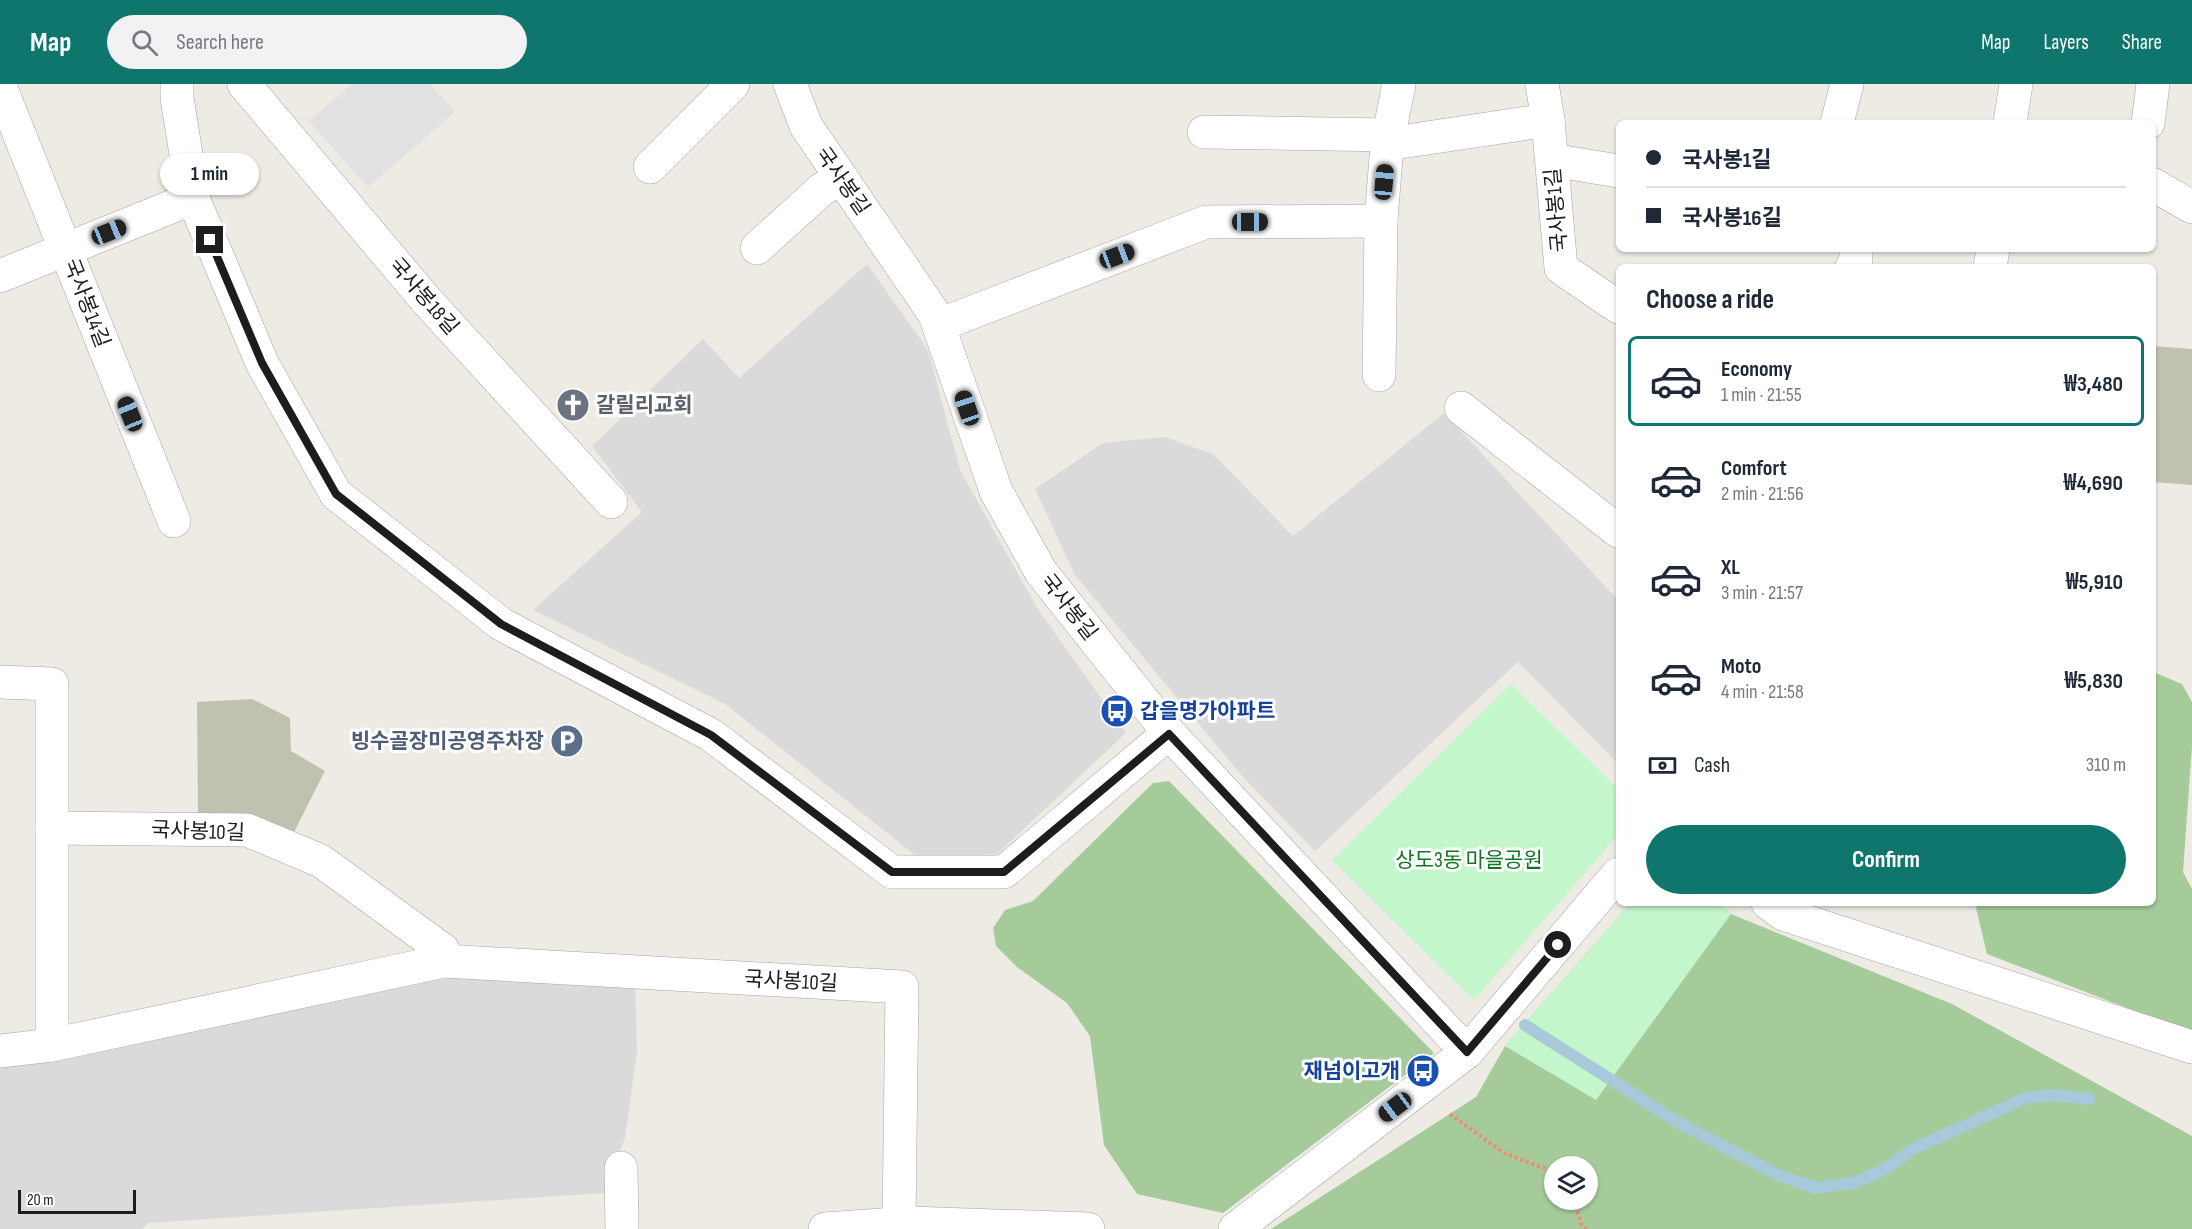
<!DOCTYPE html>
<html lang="en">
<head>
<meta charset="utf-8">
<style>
  :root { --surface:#fff; --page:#f2f2f3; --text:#1f2937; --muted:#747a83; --line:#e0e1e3; --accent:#0f766e }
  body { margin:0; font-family:"Sofia Sans Condensed","Noto Sans KR",sans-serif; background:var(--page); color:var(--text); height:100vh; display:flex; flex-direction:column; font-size:22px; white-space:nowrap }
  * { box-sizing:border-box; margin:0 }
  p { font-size:20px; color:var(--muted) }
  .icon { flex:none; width:33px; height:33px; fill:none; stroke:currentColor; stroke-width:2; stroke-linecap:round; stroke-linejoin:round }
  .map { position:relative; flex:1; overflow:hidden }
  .panel { position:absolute; left:1616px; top:180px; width:540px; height:642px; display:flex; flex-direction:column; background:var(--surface); border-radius:9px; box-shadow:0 2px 4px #0004 }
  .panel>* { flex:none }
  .hud { position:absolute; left:1616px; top:36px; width:540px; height:132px; border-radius:9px; box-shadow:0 2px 4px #0004; display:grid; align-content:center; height:132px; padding:0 30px; background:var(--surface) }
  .fabs { position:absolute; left:1544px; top:1072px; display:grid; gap:12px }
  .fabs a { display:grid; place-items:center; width:54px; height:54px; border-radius:50%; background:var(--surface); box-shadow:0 2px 4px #0004; font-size:30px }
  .scale { position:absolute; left:18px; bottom:15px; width:118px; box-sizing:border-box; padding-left:6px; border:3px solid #1d1d1d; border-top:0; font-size:16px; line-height:21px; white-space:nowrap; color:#1d1d1d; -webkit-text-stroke:4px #fff; paint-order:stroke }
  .end { position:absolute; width:27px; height:27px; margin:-14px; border:8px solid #1d1d1d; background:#fff; box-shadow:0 0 0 3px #fff }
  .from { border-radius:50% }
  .bubble { position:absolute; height:42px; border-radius:21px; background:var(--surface); box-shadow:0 2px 4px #0004; font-size:20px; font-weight:700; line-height:42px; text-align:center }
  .car { position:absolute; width:18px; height:36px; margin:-18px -9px; border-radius:8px; box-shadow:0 0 4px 2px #0007; background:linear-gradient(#222 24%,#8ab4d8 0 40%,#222 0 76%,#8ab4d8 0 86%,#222 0) }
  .hud b { display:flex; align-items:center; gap:21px; height:57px; font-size:22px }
  .hud b+b { border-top:2px solid var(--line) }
  .hud i { width:15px; height:15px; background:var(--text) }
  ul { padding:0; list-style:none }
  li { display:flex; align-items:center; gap:18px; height:90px; margin:0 12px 9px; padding:0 18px; border:3px solid transparent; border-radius:9px }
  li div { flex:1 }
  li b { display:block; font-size:22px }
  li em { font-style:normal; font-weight:700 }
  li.selected { border-color:var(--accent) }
  li>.icon { width:54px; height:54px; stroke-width:1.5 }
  h2 { padding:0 30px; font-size:27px; line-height:72px }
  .pay { display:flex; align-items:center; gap:15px; height:66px; padding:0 30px; font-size:22px }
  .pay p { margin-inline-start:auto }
  .action { display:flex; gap:12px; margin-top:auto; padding:12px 30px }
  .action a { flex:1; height:69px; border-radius:36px; background:var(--accent); color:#fff; font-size:24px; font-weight:700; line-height:69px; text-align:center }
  header { display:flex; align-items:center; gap:36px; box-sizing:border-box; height:84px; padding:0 30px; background:var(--accent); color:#fff }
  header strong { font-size:28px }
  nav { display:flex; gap:33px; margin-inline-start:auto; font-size:21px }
  .search { width:420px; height:54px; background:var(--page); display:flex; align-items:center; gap:15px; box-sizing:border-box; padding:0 21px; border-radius:33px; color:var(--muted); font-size:22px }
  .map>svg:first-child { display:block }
  .residential { fill:#dbdada }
  .construction { fill:#c0c2b0 }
  .forest { fill:#a5cb9b; fill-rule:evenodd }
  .park { fill:#c3f6cb }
  .parking { fill:#e1e1e1 }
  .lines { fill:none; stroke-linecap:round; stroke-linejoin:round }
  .stream { stroke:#a7c9d9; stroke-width:12 }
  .minor-casing { stroke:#a4a4a4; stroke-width:34 }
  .path { stroke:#f18a71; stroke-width:4; stroke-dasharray:3 3; stroke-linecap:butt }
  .minor { stroke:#fff; stroke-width:33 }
  .route { stroke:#1d1d1d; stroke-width:8 }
  .labels { text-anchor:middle; stroke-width:6; stroke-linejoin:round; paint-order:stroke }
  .street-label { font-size:21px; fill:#1d1d1d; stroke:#fff }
  .worship-label { font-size:21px; font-weight:bold; fill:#5b616d; stroke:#fff; text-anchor:start }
  .transit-label { font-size:21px; font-weight:bold; fill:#164399; stroke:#fff; text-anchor:start }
  .service-label { font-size:21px; font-weight:bold; fill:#4e5e75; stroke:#fff; text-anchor:end }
  .park-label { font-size:21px; fill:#127523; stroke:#fff }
</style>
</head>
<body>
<header>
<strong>Map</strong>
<div class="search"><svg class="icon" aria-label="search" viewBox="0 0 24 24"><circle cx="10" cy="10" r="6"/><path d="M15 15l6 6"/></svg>Search here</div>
<nav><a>Map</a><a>Layers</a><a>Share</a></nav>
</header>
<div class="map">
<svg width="2192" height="1145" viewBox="0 0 2192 1145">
  <rect width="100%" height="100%" fill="#eeebe4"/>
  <g class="residential">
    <path d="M867 180 928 266 960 386 1037 524 1126 649 997 770 920 775 725 620 533 526 642 428 592 362 703 255 739 294Z"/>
    <path d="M1444 329 1618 516V680L1518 578 1315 767 1243 693 1075 491 1035 405 1103 359 1164 353 1213 370 1293 452Z"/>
    <path d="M480 886 635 895 637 968 625 1054 604 1109 148 1139 142 1145H0V978Z"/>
  </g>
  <g class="construction">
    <path d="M2153 262 2192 265V401L2153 398Z"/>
    <path d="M252 615 290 634 291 667 325 687 292 752 198 729 197 618Z"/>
  </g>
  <g class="forest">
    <path d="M2153 588 2182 600 2192 618V662L2183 788 2192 805V949L1987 870 1976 824 1979 819H2152Z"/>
    <path d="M1169 697 1434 969 1223 1129 1137 1110 1104 1061 1090 952 1067 919 1017 883 996 862 993 844 1005 826 1033 817 1153 699Z"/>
    <path d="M1631 819H1717L1731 830 1952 920 2192 1052V1145H1271L1476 1013 1505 962ZM1554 1083H1587V1116H1554Z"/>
  </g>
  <g class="park">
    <path d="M1511 600 1618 705V751L1474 916 1332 777Z"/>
    <path d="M1631 819H1717L1731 830 1596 1016 1505 962Z"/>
  </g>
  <path class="parking" d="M352 0H430L455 28 368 103 309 37Z"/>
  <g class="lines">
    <path class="stream" d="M1525 941 1679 1039 1778 1091 1815 1104 1854 1099 1886 1085 1911 1066 2026 1014 2051 1011 2089 1015"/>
    <g class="minor-casing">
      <g id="minor">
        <path d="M177 0V14L193 114 262 279 336 410 501 540 711 651 892 788H1004L1169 649"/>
        <path d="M244 0 426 216 611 418"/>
        <path d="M790 0 806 42 935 231 996 407 1041 488 1169 649 1467 968"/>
        <path d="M1542 0 1548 36 1561 184 1618 223"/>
        <path d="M0 2 174 437"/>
        <path d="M1837 39 1847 0"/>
        <path d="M2010 39 2016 0"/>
        <path d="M2148 39 2153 0"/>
        <path d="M1204 48 1389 51"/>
        <path d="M1387 60 1548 36"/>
        <path d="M1552 76 1618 87"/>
        <path d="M650 83 733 0"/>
        <path d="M2152 100 2192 123"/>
        <path d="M757 164 822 105 842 95"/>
        <path d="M1852 183 1856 176V165"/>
        <path d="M1990 183 1993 165"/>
        <path d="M0 192 193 114"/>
        <path d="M939 241 1206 138 1381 137"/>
        <path d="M1379 291 1381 137 1387 60 1399 0"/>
        <path d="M1461 324 1618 447"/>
        <path d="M0 598 52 600V961"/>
        <path d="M52 744 247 746 321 777 443 866 444 877"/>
        <path d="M1768 819 1783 830 2192 963"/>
        <path d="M0 967 52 961 444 877 902 903 899 1140"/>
        <path d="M621 1084 622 1145"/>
        <path d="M825 1145 910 1139 1088 1145"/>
        <path d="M1235 1145 1467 968 1618 790"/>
      </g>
    </g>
    <g class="path">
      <path d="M1450 1030 1504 1069 1554 1088"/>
      <path d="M1573 1116 1582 1141 1586 1145"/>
    </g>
    <use href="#minor" class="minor"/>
  </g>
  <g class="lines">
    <path class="route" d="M210 156 262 279 336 410 501 540 711 651 892 788H1004L1169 650 1467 968 1558 861"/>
  </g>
  <defs>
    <g id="church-disc" transform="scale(1.725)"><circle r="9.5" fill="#6b7280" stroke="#fff"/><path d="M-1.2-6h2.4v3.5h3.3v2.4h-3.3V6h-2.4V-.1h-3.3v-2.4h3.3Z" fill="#fff"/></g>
    <g id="bus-disc" transform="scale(1.725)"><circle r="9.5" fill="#1a4fb4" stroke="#fff"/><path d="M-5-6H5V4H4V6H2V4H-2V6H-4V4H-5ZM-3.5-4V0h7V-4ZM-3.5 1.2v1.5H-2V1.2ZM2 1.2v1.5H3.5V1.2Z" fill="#fff"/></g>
    <g id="parking-disc" transform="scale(1.725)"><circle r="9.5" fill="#5c6f8a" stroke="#fff"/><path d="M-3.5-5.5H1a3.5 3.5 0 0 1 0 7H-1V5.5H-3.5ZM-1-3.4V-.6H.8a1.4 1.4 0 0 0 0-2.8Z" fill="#fff"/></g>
  </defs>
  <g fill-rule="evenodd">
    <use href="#church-disc" x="573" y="321"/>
    <use href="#bus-disc" x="1117" y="627"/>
    <use href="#parking-disc" x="567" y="657"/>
    <use href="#bus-disc" x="1423" y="987"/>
  </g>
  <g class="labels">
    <g class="street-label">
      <text transform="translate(843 97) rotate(55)" y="7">국사봉길</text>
      <text transform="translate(1556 126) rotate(-95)" y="7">국사봉1길</text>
      <text transform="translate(424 212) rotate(49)" y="7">국사봉18길</text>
      <text transform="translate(87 219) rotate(69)" y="7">국사봉14길</text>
      <text transform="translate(1069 523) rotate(52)" y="7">국사봉길</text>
      <text transform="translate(198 747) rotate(2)" y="7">국사봉10길</text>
      <text transform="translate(791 897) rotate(3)" y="7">국사봉10길</text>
    </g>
    <g class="worship-label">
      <text x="596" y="328">갈릴리교회</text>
    </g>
    <g class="transit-label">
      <text x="1140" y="634">갑을명가아파트</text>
      <text x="1400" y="994" text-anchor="end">재넘이고개</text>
    </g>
    <g class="service-label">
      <text x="544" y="664">빙수골장미공영주차장</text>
    </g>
    <g class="park-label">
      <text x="1469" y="783">상도3동 마을공원</text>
    </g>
  </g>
</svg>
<div class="fabs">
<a><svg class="icon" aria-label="layers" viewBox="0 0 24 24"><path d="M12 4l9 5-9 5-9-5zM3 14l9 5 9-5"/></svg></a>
</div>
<div class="scale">20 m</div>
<i class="end from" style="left:1558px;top:861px"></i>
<i class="end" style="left:210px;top:156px"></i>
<div class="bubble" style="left:160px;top:69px;width:99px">1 min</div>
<i class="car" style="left:1384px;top:98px;rotate:5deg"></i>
<i class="car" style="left:1250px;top:138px;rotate:90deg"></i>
<i class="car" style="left:109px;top:148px;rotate:68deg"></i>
<i class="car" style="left:1117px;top:172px;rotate:69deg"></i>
<i class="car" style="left:967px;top:324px;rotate:341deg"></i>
<i class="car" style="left:130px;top:330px;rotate:338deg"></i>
<i class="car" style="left:1395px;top:1023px;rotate:233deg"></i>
<div class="hud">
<b><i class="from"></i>국사봉1길</b>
<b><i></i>국사봉16길</b>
</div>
<section class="panel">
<h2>Choose a ride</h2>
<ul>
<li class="selected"><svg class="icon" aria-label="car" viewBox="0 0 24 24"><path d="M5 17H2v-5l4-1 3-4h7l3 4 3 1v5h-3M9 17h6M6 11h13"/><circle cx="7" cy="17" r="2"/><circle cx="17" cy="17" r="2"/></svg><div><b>Economy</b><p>1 min · 21:55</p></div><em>₩3,480</em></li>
<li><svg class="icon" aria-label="car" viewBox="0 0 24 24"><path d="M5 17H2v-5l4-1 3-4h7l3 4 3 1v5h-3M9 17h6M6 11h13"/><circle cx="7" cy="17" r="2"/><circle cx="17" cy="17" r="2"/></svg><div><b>Comfort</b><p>2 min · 21:56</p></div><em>₩4,690</em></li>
<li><svg class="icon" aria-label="car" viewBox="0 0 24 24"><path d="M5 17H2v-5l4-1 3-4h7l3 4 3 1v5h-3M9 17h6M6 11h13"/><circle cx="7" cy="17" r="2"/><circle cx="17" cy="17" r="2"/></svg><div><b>XL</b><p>3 min · 21:57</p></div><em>₩5,910</em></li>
<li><svg class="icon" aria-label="car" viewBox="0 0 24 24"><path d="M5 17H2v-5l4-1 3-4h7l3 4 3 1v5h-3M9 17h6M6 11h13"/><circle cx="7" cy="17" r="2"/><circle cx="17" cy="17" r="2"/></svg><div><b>Moto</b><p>4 min · 21:58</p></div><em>₩5,830</em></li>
</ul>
<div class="pay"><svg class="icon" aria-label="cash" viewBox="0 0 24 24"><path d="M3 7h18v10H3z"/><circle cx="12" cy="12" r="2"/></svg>Cash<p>310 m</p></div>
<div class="action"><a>Confirm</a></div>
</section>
</div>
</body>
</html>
